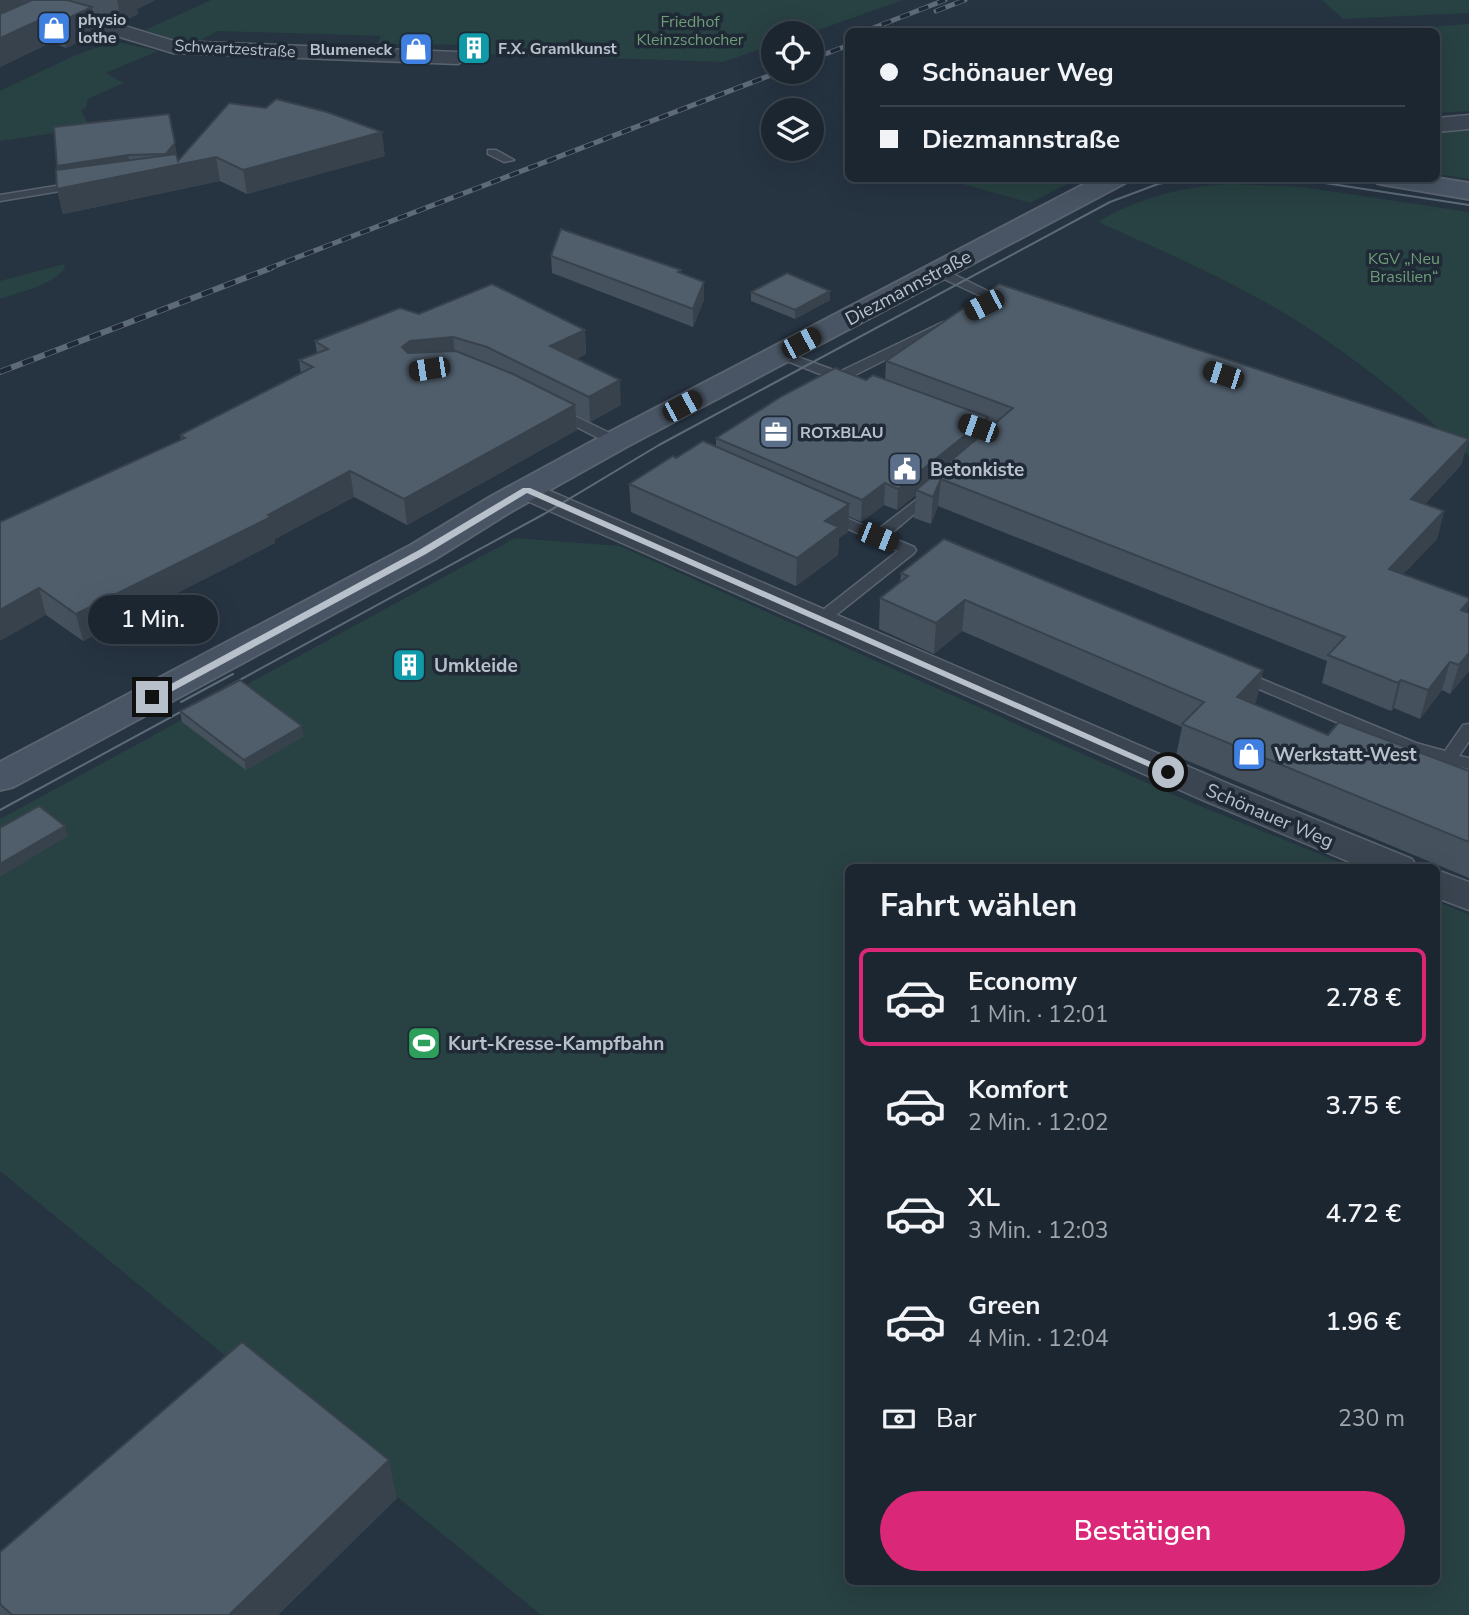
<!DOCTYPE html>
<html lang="de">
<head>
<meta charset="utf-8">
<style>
  :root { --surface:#1c2631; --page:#252e39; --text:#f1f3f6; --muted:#a0a5ab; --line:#3a434d; --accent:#db2777 }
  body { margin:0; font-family:"Nunito Sans",sans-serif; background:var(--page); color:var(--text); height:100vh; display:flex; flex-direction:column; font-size:26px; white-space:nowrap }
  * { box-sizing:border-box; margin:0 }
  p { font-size:23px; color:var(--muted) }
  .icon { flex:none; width:38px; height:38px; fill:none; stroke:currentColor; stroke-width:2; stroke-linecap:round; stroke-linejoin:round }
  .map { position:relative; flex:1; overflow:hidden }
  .panel { position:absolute; left:845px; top:864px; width:595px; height:721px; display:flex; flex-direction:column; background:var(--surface); border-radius:10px; box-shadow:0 7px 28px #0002,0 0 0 2px var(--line) }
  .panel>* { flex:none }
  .top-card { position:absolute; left:845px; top:28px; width:595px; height:154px; border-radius:10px; box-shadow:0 7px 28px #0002,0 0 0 2px var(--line); display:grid; align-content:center; height:154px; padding:0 35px; background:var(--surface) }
  .tools { position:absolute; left:761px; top:21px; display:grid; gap:14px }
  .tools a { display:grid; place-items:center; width:63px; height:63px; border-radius:50%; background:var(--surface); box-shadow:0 7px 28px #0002,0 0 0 2px var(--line); font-size:35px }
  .end { position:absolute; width:32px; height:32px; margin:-16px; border:9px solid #b8c0cb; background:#111; box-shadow:0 0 0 4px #111 }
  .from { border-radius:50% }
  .bubble { position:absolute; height:49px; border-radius:24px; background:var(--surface); box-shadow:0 7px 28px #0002,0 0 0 2px var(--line); font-size:23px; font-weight:600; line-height:49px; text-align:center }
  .car { position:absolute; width:21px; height:42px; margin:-21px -10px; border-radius:9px; box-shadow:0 0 5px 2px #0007; background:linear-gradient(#222 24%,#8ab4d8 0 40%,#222 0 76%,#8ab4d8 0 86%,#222 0) }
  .top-card b { display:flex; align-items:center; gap:24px; height:66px; font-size:26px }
  .top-card b+b { border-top:2px solid var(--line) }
  .top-card i { width:18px; height:18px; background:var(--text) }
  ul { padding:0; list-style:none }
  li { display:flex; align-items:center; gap:21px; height:98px; margin:0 14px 10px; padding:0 21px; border:4px solid transparent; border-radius:10px }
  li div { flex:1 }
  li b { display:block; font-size:26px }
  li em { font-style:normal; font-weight:600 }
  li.active { border-color:var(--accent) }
  li>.icon { width:63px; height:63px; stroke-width:1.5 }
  h2 { padding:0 35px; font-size:32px; line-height:84px }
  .pay { display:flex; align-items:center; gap:18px; height:77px; padding:0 35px; font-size:26px }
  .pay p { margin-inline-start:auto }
  .button { display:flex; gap:14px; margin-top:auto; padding:14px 35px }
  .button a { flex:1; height:80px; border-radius:42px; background:var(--accent); color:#fff; font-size:28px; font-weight:600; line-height:80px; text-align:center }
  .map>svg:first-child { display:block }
  .green { fill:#284142 }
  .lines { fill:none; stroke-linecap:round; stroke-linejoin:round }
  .lane-casing { stroke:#59636e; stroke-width:3 }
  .street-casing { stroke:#59636e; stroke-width:3 }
  .secondary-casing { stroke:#59636e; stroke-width:4 }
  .lane { fill:#3b4551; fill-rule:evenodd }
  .street { fill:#3b4551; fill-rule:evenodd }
  .secondary { fill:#495564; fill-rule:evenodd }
  .tram { stroke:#5d6a78; stroke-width:2 }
  .rail-far1-casing { stroke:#5d6a78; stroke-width:5 }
  .rail-casing { stroke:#5d6a78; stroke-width:6 }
  .rail-far1 { stroke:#1f2a36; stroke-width:3.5; stroke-dasharray:10; stroke-linecap:butt }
  .rail { stroke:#1f2a36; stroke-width:4.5; stroke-dasharray:12; stroke-linecap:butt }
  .wall { fill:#45515d }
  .shaded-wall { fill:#38424c }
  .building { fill:#505e6c; stroke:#38424c; stroke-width:2 }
  .route { fill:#b8c0cb }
  .labels { text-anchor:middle; stroke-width:7; stroke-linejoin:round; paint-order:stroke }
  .far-poi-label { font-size:16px; font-weight:bold; fill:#b8c0cb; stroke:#1f2a36; text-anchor:start }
  .far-park-label { font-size:16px; fill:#6f9c76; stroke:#1f2a36 }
  .far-street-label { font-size:16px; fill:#b8c0cb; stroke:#1f2a36 }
  .street-label { font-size:19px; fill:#b8c0cb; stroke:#1f2a36 }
  .poi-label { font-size:19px; font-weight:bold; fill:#b8c0cb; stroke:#1f2a36; text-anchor:start }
</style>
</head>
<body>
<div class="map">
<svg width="1469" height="1615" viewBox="0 0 1469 1615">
  <rect width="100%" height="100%" fill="#263341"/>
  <g class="green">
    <path d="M211 0H903L810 33H774L773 45 723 62 485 54 489 45 377 44 381 36 218 31 191 45 145 30Z"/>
    <path d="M1322 0H1469V13L1343 19Z"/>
    <path d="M1469 24V111L1437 113V32L1367 31Z"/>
    <path d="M114 41 158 51 106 73 124 83 88 99 86 108 81 110 90 128 0 141V91L71 57Z"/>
    <path d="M1469 128V179L1437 174V131Z"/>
    <path d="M945 179H1046L1067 184 1030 203Z"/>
    <path d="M1232 184 1303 187 1469 212V456C1413 404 1354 356 1289 316 1228 279 1163 251 1098 222 1137 198 1183 186 1232 184Z"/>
    <path d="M64 264 65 268C50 287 21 291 0 299V281Z"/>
    <path d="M515 538 620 546 1183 799 1354 868H849V1582H1437V901L1469 915V1615H541L0 1171V819Z"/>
  </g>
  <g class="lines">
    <g class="lane-casing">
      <g id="lane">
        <path d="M488 150H496L514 160 504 162 488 154Z"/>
        <path d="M80 182 86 185 84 187 0 201V195Z"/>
        <path d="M933 268H941L1000 297 988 308H980L978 305 985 298 933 274Z"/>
        <path d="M943 322 949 326 947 329 851 377 861 382 854 386 841 382 829 384 827 381 830 378 772 355 779 351 784 352 839 372Z"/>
        <path d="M556 407 620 438 622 441 615 445 610 444 551 414V408Z"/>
        <path d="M933 487 940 491 938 494 888 536 914 547 916 550 914 553 826 623H814L812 620 814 617 898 551 823 518V512H833L876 531Z"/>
        <path d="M1237 669 1416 743 1445 751 1463 725 1469 724V741L1459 756 1469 758V769L1404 751 1231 677 1229 674 1231 671Z"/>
      </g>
    </g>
    <g class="street-casing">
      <g id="street">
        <path d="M8 0H39L174 41 458 52 469 58 458 64 173 53 11 4Z"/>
        <path d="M1469 115V129L1437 132V118Z"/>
        <path d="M527 481 1231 785 1412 859 1418 868H1364L1205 801 516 496 512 490 516 484Z"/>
        <path d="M1437 870 1469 882V910L1437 898Z"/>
      </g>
    </g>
    <g class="secondary-casing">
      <g id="secondary">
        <path d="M1096 178H1128L1125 183 626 447 512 511 435 559 13 787 0 790V762L411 545 490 497 604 435Z"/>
        <path d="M1374 178H1437L1469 183V199L1386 185 1377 183Z"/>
      </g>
    </g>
    <use href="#lane" class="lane"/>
    <use href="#street" class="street"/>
    <use href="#secondary" class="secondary"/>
    <g class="tram">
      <path d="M1292 178 1469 205"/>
      <path d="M225 688 544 514 659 445 1110 202 1158 184 1189 178"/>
      <path d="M181 702 233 674"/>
      <path d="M0 810 197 703"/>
    </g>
    <g class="rail-far1-casing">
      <g id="rail-far1">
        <path d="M936 11 965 0"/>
        <path d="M863 32 945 0"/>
        <path d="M812 59 849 45"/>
        <path d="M267 269 779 72"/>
      </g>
    </g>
    <g class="rail-casing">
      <path id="rail" d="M0 372 271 268"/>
    </g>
    <use href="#rail-far1" class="rail-far1"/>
    <use href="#rail" class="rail"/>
  </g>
  <g class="wall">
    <path d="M0 0 23 4 71 1V0H155L137 9 138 14 121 22 94 13 98 33 66 48 52 42 0 67Z"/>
    <path d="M229 103 385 156 247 194 220 181 63 214 57 189V166L169 114 178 161Z"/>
    <path d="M551 256 681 270V273L704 282V300L693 327 552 273Z"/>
    <path d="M751 292 830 300 795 319 751 301Z"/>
    <path d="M419 314 585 330 586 354 576 359 621 405 590 422 576 415 577 430 407 525 354 497 275 539V543L83 641 46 615 0 522 181 440 180 435 301 374 299 360 317 353 315 341Z"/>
    <path d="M886 361 1469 439 1461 465 1425 504 1444 511 1437 539 1403 574 1469 613V671L1450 694 1442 690 1420 719 1394 708 1391 711 1322 683 1327 661 938 506 931 524 914 518 916 495 897 510 884 505 861 522 848 516V532L839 538 838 555 796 586 631 512 629 484 676 458 716 446V438L866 380H885Z"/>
    <path d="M901 573 1263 670 1256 702 1254 704 1328 735 1469 771V878L1176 756 1182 727 962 631 934 654 879 629 880 598 900 582Z"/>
    <path d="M180 711 304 736 246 770 182 722Z"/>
    <path d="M397 1498 278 1615H0V1552Z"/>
  </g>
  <g class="shaded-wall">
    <path d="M0 0H22L24 11 0 23Z"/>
    <path d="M117 0H155L137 9 138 14 121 22Z"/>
    <path d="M92 7 98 33 66 48 60 22Z"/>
    <path d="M46 17 52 42 0 67V38Z"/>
    <path d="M169 114 178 159 173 166 216 157 220 181 63 214 57 189 169 167 166 154Z"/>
    <path d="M382 132 385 156 247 194 243 170Z"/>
    <path d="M128 155 132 171 60 183 57 166Z"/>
    <path d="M704 282V300L693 327V309Z"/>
    <path d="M830 291V300L795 319V310Z"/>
    <path d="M585 330 586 354 551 371 550 346Z"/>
    <path d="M453 337 456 361 413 366 402 347 410 341Z"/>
    <path d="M620 380 621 405 590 422 589 397Z"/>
    <path d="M575 405 577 430 407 525 404 499Z"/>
    <path d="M988 417 986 438 916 490V495L897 510 898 489Z"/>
    <path d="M1469 439 1461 465 1404 527 1411 499Z"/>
    <path d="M350 471 354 497 275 539V543L83 641 76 614Z"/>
    <path d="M941 479 938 506 931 524 933 497Z"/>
    <path d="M885 483 884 505 861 522 862 500Z"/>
    <path d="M849 504 848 532 839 538 838 555 796 586 797 558 825 521Z"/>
    <path d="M1444 511 1437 539 1382 597 1389 569Z"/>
    <path d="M39 588 46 615 0 641V610Z"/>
    <path d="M965 600 962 631 934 654 936 623Z"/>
    <path d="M1469 601V606L1463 627 1461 610Z"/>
    <path d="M1469 653V671L1450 694 1459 665Z"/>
    <path d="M1450 662 1442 690 1420 719 1428 690Z"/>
    <path d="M1263 670 1256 702 1230 729 1237 697Z"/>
    <path d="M1401 680 1394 708 1391 711 1398 683Z"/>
    <path d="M302 726 304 736 246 770 244 760Z"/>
    <path d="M65 826 68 836 0 877V864Z"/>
    <path d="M389 1460 397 1498 278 1615H229Z"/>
  </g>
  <g class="building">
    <path d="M32 0H67L92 7 60 22 46 17 0 38V14Z"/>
    <path d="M276 99 327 112 382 132 243 170 216 157 57 189 56 170 176 154 178 161 229 103 266 108Z"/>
    <path d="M169 114 175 143 166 154 128 155 57 166 54 127Z"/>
    <path d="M561 229 681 270 678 272 704 282 693 309 551 256Z"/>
    <path d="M787 273 830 291 795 310 751 292Z"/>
    <path d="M492 284 585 330 550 346 620 380 589 397 487 347 453 337 410 341 402 347 408 353 456 351 513 374 575 405 404 499 350 471 268 515 271 517 76 614 39 588 0 610V522L185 438 180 435 313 367 299 360 328 349 315 341 400 308 419 314Z"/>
    <path d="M999 284 1469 439 1411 499 1444 511 1389 569 1469 598V601L1461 610 1469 613V653L1459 665 1450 662 1428 690 1401 680 1398 683 1328 655 1345 637 941 479 933 497 916 490 1013 408 886 361Z"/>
    <path d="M835 368 866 380 873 375 988 417 898 489 885 483 862 500 716 438 782 396Z"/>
    <path d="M703 441 849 504 825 521 839 527 797 558 629 484 673 456 676 458Z"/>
    <path d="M944 539 1263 670 1237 697 1328 735 1339 722 1469 771V842L1182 724 1204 702 965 600 936 623 880 598 908 576 901 573Z"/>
    <path d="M240 680 302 726 244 760 180 711Z"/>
    <path d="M39 806 65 826 0 864V828Z"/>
    <path d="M242 1342 389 1460 229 1615H12L0 1604V1552Z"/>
  </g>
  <path class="route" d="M523 488H530L1174 772 1165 774 527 493 426 554 156 700 147 697 419 550Z"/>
  <defs>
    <g id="shop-square" transform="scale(1.75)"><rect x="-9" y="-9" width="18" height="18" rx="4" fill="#3f7fe0" stroke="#1f2a36"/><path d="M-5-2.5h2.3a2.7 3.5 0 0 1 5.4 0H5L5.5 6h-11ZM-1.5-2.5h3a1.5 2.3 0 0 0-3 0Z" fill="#fff"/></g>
    <g id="building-square" transform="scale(1.75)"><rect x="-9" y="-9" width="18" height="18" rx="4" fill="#0f9aa8" stroke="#1f2a36"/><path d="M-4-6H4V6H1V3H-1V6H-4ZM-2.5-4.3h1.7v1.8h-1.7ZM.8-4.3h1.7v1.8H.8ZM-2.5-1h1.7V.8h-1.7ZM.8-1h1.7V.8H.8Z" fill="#fff"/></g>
    <g id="office-square" transform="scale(1.75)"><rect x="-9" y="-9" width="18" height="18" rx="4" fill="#5c6f8a" stroke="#1f2a36"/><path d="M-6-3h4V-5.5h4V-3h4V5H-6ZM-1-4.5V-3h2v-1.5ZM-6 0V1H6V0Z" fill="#fff"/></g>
    <g id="civic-square" transform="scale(1.75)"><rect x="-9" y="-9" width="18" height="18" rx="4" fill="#5c6f8a" stroke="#1f2a36"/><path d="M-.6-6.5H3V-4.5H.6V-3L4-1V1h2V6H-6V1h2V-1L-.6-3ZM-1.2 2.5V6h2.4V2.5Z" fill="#fff"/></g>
    <g id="stadium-square" transform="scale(1.75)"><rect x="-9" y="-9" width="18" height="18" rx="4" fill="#2e9e5b" stroke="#1f2a36"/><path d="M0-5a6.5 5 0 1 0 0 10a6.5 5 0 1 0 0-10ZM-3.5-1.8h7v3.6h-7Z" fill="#fff"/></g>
  </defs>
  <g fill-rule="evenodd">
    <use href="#shop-square" x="54" y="28"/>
    <use href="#building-square" x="474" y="48"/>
    <use href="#shop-square" x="416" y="49"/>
    <use href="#office-square" x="776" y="432"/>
    <use href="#civic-square" x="905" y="469"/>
    <use href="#building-square" x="409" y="665"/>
    <use href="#shop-square" x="1249" y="754"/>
    <use href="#stadium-square" x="424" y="1043"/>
  </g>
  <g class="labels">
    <g class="far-poi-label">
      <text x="78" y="25">physio<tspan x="78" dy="18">lothe</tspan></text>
      <text x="498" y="54">F.X. Gramlkunst</text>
      <text x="392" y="55" text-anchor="end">Blumeneck</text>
      <text x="800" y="438">ROTxBLAU</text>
    </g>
    <g class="far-park-label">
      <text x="690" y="27">Friedhof<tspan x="690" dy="18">Kleinzschocher</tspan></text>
      <text x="1404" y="264">KGV „Neu<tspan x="1404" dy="18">Brasilien“</tspan></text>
    </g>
    <g class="far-street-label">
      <text transform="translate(235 48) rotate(3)" y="6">Schwartzestraße</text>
    </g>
    <g class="street-label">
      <text transform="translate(908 287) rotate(-28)" y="7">Diezmannstraße</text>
      <text transform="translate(1270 815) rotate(23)" y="7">Schönauer Weg</text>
    </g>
    <g class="poi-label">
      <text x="930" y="476">Betonkiste</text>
      <text x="434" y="672">Umkleide</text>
      <text x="1274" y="761">Werkstatt-West</text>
      <text x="448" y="1050">Kurt-Kresse-Kampfbahn</text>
    </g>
  </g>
</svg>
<div class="tools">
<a><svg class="icon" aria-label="locate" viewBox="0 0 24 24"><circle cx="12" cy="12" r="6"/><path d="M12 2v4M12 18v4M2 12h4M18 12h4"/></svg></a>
<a><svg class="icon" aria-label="layers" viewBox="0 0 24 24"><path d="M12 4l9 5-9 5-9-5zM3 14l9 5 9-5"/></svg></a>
</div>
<i class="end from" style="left:1168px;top:772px"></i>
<i class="end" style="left:152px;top:697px"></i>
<div class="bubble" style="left:88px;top:595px;width:130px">1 Min.</div>
<i class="car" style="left:984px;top:305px;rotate:243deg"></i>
<i class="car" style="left:801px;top:343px;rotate:62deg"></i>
<i class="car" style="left:429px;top:369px;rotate:261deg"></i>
<i class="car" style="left:1223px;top:375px;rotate:288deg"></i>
<i class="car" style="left:682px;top:406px;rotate:62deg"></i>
<i class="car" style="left:978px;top:428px;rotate:290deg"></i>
<i class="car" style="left:878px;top:537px;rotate:112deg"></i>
<div class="top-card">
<b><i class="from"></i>Schönauer Weg</b>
<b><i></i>Diezmannstraße</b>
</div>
<section class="panel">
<h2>Fahrt wählen</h2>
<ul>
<li class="active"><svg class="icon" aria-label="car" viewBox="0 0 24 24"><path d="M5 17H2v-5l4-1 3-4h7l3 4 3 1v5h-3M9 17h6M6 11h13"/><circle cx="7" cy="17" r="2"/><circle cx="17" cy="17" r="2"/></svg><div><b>Economy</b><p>1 Min. · 12:01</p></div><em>2.78 €</em></li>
<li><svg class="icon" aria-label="car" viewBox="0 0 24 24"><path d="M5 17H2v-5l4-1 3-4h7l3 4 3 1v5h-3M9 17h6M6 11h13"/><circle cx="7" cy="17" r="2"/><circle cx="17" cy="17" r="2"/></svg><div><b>Komfort</b><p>2 Min. · 12:02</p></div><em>3.75 €</em></li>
<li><svg class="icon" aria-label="car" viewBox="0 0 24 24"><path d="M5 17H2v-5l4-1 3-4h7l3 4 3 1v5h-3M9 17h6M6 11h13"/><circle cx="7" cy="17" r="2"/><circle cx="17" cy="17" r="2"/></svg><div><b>XL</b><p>3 Min. · 12:03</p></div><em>4.72 €</em></li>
<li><svg class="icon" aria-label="car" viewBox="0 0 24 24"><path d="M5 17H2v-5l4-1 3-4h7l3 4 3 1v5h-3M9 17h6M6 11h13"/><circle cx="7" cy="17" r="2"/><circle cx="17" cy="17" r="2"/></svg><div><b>Green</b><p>4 Min. · 12:04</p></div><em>1.96 €</em></li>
</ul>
<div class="pay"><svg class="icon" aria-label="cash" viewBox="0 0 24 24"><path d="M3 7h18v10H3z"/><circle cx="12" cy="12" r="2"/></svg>Bar<p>230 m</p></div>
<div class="button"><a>Bestätigen</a></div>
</section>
</div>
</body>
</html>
